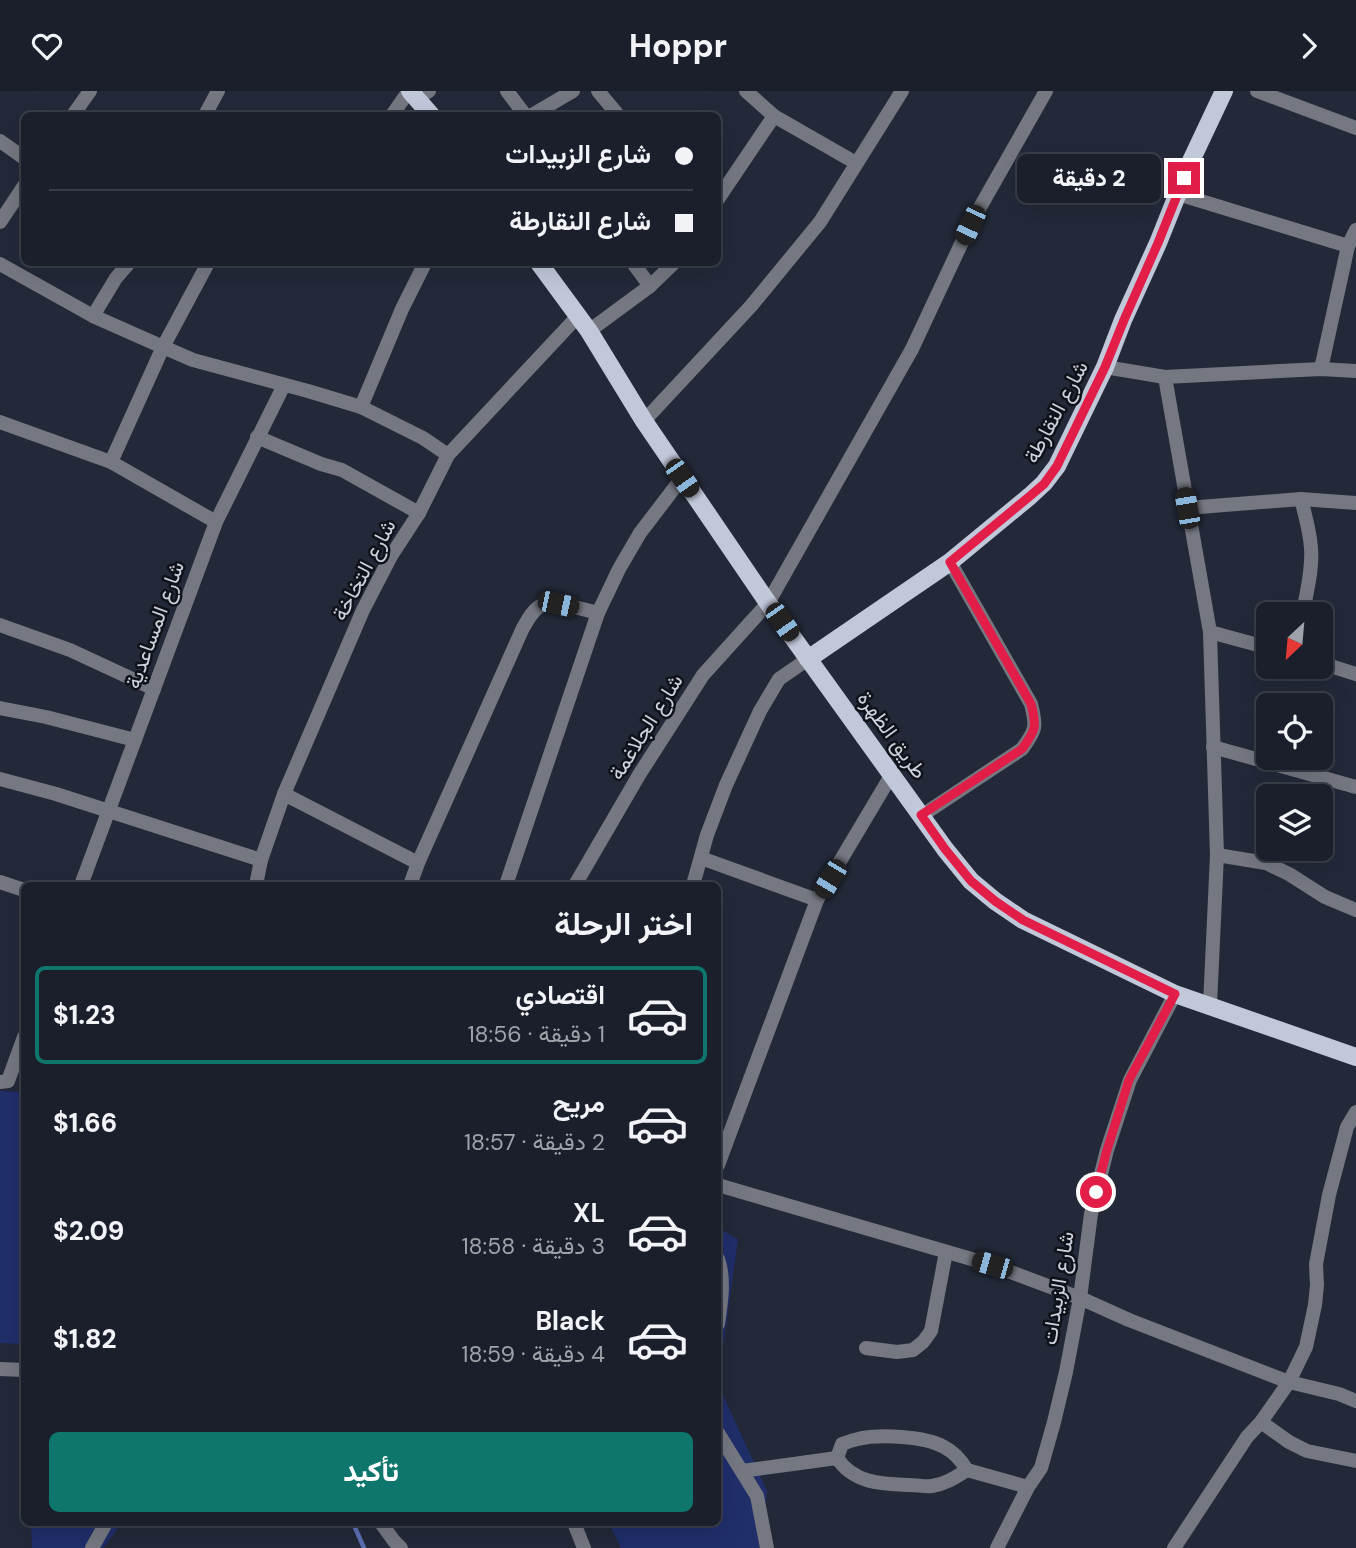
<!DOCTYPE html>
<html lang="ar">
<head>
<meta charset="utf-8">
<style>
  :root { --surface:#1a1f2b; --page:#232733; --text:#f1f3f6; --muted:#9fa2a9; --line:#383d47; --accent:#0f766e }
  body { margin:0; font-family:"DM Sans",Vazirmatn,sans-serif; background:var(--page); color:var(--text); direction:rtl; height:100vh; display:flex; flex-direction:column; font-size:26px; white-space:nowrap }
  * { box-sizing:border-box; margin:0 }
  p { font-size:23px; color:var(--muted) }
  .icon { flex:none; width:38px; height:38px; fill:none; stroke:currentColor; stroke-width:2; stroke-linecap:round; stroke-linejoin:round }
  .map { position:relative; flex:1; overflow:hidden; direction:ltr }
  .drawer { position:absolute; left:21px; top:791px; width:700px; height:644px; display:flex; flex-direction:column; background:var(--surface); border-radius:10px; box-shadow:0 7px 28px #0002,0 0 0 2px var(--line); direction:rtl }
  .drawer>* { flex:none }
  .banner { position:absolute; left:21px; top:21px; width:700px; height:154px; border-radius:10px; box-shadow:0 7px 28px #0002,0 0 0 2px var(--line); direction:rtl; display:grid; align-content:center; height:154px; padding:0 28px; background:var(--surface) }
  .needle { width:46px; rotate:206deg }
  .controls { position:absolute; left:1256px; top:511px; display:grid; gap:14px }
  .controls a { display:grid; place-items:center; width:77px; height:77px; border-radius:10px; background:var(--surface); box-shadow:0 7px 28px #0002,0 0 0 2px var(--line); font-size:35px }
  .end { position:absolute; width:32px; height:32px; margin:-16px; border:9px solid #e11d48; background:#fff; box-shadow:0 0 0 4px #fff }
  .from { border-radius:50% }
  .bubble { position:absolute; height:49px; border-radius:10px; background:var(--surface); box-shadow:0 7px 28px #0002,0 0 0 2px var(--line); font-size:23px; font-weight:800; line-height:49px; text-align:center; direction:rtl }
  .car { position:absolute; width:21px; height:42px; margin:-21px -10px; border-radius:9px; box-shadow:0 0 5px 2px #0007; background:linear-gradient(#222 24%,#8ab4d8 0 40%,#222 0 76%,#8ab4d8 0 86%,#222 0) }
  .banner b { display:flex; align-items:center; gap:24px; height:66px; font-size:26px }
  .banner b+b { border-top:2px solid var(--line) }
  .banner i { width:18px; height:18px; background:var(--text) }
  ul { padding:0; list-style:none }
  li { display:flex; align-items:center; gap:21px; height:98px; margin:0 14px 10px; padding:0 14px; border:4px solid transparent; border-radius:10px }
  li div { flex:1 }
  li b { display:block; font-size:26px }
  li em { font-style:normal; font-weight:800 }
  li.on { border-color:var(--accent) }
  li>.icon { width:63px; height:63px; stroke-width:1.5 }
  h2 { padding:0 28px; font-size:32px; line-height:84px }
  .cta { display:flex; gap:14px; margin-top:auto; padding:14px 28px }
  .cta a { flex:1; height:80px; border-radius:10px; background:var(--accent); color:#fff; font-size:28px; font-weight:800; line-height:80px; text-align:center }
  header { display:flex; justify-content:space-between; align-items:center; height:91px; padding:0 28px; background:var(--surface); font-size:32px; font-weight:800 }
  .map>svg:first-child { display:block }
  .green { fill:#202e6a }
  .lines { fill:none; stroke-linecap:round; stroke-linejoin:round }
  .stream { stroke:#5b6fb3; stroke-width:4.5 }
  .minor { stroke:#757881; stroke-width:14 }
  .primary { stroke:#c1c8da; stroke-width:18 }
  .route { stroke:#e11d48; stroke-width:9 }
  .labels { text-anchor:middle; stroke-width:5; stroke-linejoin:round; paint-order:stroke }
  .street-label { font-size:21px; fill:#cdd1dc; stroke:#0f1219 }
</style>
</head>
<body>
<header><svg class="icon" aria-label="forward" viewBox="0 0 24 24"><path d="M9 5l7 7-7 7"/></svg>Hoppr<svg class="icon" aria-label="heart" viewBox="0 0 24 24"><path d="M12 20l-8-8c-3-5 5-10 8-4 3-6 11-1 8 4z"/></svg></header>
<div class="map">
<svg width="1356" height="1457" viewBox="0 0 1356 1457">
  <rect width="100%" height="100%" fill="#232939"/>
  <g class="green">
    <path d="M0 1000 24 1001V1253L0 1252Z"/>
    <path d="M718 1137 738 1148 718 1293 767 1400 759 1457H621L609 1432H718Z"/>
    <path d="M31 1432H118L116 1440 103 1457H32Z"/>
  </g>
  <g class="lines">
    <path class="stream" d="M353 1432 364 1457"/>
    <g class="minor">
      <path d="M507 0 525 24"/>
      <path d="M598 0 618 24"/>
      <path d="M746 0 774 25 856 72"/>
      <path d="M1257 0 1356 37"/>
      <path d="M416 7 429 0"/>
      <path d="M73 24 90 0"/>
      <path d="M205 24 218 0"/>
      <path d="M392 24 409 0"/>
      <path d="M532 24 573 0"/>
      <path d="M0 50 24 67"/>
      <path d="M1178 103 1348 155"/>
      <path d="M718 108 774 25"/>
      <path d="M0 131 24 95"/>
      <path d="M633 172 650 195"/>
      <path d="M0 173 93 225 163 256 193 269 308 300 361 316 423 347 448 364"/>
      <path d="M93 225 116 187 129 172"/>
      <path d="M589 240 650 195 674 172"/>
      <path d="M1105 276 1165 286 1321 278 1356 280"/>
      <path d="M1321 278 1348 155 1356 139"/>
      <path d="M1165 286 1210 541 1217 764 1210 914"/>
      <path d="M361 316 402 218 425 172"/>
      <path d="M644 330 751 215 820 131 902 0"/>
      <path d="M0 331 111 371 216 431"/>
      <path d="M257 346 321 373 342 379 419 422"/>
      <path d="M111 371 163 256 208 172"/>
      <path d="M1301 408C1305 424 1310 440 1311 457 1313 479 1306 502 1303 523"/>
      <path d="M1187 417 1301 408 1356 412"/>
      <path d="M0 534 70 559 154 598"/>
      <path d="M1210 541 1269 557"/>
      <path d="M1321 572 1356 583"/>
      <path d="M0 617 46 626 135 649"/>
      <path d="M1213 656 1356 696"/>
      <path d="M0 688 56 703 261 769"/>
      <path d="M284 703 418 772"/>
      <path d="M921 725 1022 658C1036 639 1037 636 1031 613L950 471"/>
      <path d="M1217 764 1266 772 1289 783 1325 806 1356 819"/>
      <path d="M701 767 817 809"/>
      <path d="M0 791 24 799"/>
      <path d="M81 794 216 431 284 294"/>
      <path d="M256 794 261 769 284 703 363 519 391 465 419 422 448 364 578 225"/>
      <path d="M410 794 418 772 522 539C527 530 533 517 543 514 557 509 584 519 598 522"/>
      <path d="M506 794 598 522 619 478 640 442 682 387"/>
      <path d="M575 794 639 684 703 584 768 512 912 258 970 134 1046 0"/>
      <path d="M693 794 707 744 726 694 760 620 779 588 808 568"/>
      <path d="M0 991 8 990 24 946"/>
      <path d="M718 1074 817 809 892 683"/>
      <path d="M718 1094 992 1174 1080 1207 1129 1229 1289 1291 1339 1303 1356 1310"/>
      <path d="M718 1168C725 1187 721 1213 718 1233"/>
      <path d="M866 1257 897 1261 913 1259 923 1251 931 1240 946 1161"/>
      <path d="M0 1278 24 1279"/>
      <path d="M1261 1331 1289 1351 1307 1360 1356 1370"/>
      <path d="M718 1342 757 1405 767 1457"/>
      <path d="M837 1367 842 1353C847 1351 853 1349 858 1348 879 1343 925 1345 944 1356 954 1361 961 1369 967 1379L1028 1396"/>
      <path d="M742 1380 837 1367C854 1393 883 1393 910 1394 917 1394 926 1396 932 1395 946 1393 956 1386 967 1379"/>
      <path d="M381 1432 394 1450 401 1457"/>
      <path d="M574 1432 584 1457"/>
      <path d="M92 1457 106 1432"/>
      <path d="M997 1457 1028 1396 1041 1377 1054 1331 1066 1281 1080 1207 1091 1123 1107 1059 1130 989 1175 903"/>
      <path d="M1174 1457 1247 1346 1261 1331 1289 1291 1306 1256 1315 1214 1317 1194 1316 1173 1329 1104 1347 1036 1356 1021"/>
    </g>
    <g class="primary">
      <path d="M410 0 431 24"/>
      <path d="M539 172 589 240 644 330 768 512 945 758 971 790 995 810 1023 829 1175 903 1356 966"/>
      <path d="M808 568 950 471 1030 405 1044 392 1057 375 1105 276 1123 229 1158 152 1190 72 1224 0"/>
    </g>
  </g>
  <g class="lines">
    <path class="route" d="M1096 1101 1107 1059 1129 989 1175 903 1023 829 995 810 971 790 945 758 921 724 1022 658C1036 639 1037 636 1031 613L950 471 1030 405 1044 393 1057 375 1105 276 1124 229 1158 152 1184 87"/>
  </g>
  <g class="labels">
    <g class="street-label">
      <text transform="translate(1056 321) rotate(-62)" y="7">شارع النقارطة</text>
      <text transform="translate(364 479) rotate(-62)" y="7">شارع التخاخة</text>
      <text transform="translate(155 534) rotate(-70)" y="7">شارع المساعدية</text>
      <text transform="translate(646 636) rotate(-58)" y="7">شارع الجلاغمة</text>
      <text transform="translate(892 644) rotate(54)" y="7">طريق الظهرة</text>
      <text transform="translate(1058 1197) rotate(-81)" y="7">شارع الزبيدات</text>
    </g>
  </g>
</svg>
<div class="controls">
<a><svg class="needle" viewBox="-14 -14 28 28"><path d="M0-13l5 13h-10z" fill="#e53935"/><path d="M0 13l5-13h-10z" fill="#9fa2a9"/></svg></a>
<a><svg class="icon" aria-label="locate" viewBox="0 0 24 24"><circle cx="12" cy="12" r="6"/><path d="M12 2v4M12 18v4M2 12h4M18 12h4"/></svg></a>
<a><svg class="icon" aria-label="layers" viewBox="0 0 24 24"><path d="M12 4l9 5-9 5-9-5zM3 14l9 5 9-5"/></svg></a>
</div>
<i class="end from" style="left:1096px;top:1101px"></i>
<i class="end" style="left:1184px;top:87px"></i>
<div class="bubble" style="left:1017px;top:63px;width:144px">2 دقيقة</div>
<i class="car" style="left:970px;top:134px;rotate:205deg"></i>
<i class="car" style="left:682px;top:387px;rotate:145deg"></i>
<i class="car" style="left:1187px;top:417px;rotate:350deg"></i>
<i class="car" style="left:558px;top:513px;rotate:102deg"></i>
<i class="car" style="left:782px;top:531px;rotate:145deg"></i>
<i class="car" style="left:830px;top:788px;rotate:211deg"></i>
<i class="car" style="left:992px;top:1174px;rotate:286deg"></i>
<div class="banner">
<b><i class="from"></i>شارع الزبيدات</b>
<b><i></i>شارع النقارطة</b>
</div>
<section class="drawer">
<h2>اختر الرحلة</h2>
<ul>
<li class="on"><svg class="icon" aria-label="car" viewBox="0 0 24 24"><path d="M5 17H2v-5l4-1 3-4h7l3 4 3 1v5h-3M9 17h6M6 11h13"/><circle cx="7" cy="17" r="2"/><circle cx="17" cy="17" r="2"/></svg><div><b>اقتصادي</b><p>1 دقيقة · 18:56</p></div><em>$1.23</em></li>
<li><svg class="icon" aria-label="car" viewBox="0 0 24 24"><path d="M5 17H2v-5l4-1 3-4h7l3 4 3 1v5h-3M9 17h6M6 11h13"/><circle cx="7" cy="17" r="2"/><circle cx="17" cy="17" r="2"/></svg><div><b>مريح</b><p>2 دقيقة · 18:57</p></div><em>$1.66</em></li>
<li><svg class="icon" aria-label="car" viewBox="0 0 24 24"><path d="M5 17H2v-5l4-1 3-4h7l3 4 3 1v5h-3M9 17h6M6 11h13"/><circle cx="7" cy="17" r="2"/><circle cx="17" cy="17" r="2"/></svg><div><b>XL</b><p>3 دقيقة · 18:58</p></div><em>$2.09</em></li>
<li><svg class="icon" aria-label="car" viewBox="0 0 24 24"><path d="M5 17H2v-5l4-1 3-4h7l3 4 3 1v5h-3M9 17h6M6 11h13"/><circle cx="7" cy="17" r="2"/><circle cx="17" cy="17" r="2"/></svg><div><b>Black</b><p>4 دقيقة · 18:59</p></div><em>$1.82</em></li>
</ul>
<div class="cta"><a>تأكيد</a></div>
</section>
</div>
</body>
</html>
